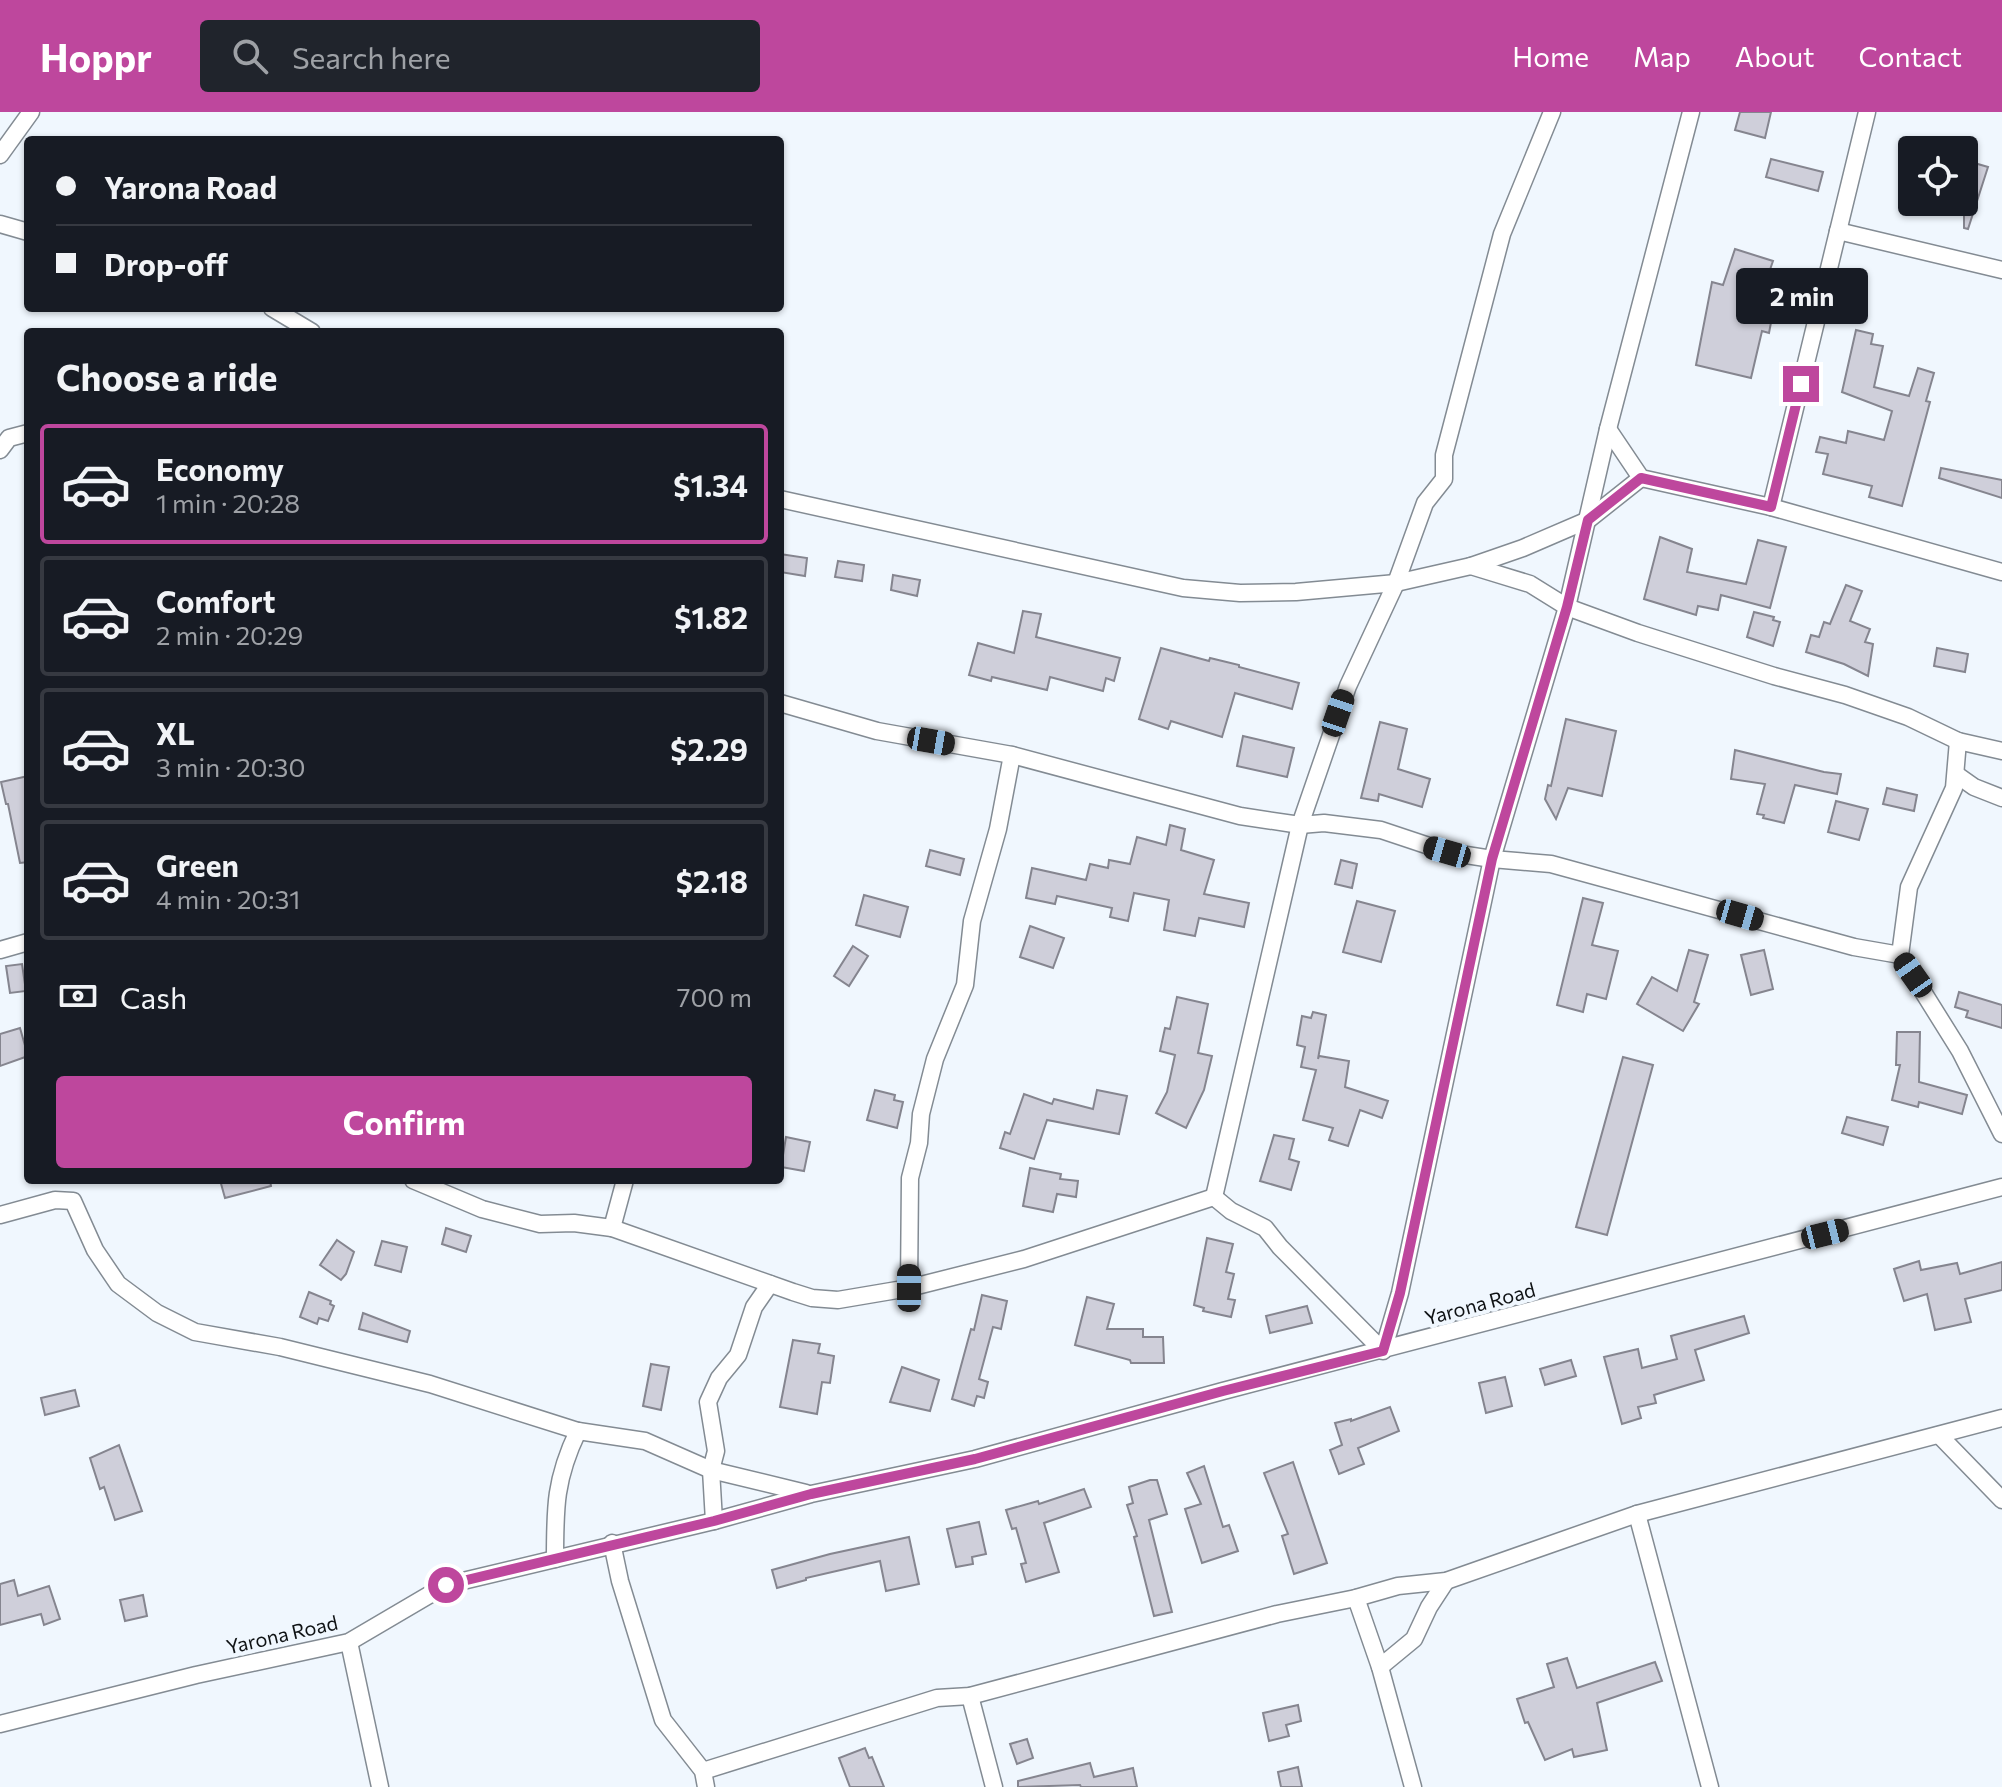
<!DOCTYPE html>
<html lang="en">
<head>
<meta charset="utf-8">
<style>
  :root { --surface:#171b24; --page:#20242c; --text:#f1f3f6; --muted:#9ea1a6; --line:#363941; --accent:#be479d }
  body { margin:0; font-family:Commissioner,sans-serif; background:var(--page); color:var(--text); height:100vh; display:flex; flex-direction:column; font-size:30px; white-space:nowrap }
  * { box-sizing:border-box; margin:0 }
  p { font-size:26px; color:var(--muted) }
  .icon { flex:none; width:44px; height:44px; fill:none; stroke:currentColor; stroke-width:2; stroke-linecap:round; stroke-linejoin:round }
  .map { position:relative; flex:1; overflow:hidden }
  .details { position:absolute; left:24px; top:216px; width:760px; height:856px; display:flex; flex-direction:column; background:var(--surface); border-radius:8px; box-shadow:0 2px 6px #0004 }
  .details>* { flex:none }
  .hud { position:absolute; left:24px; top:24px; width:760px; height:176px; border-radius:8px; box-shadow:0 2px 6px #0004; display:grid; align-content:center; height:176px; padding:0 32px; background:var(--surface) }
  .controls { position:absolute; left:1898px; top:24px; display:grid; gap:16px }
  .controls a { display:grid; place-items:center; width:80px; height:80px; border-radius:8px; background:var(--surface); box-shadow:0 2px 6px #0004; font-size:40px }
  .end { position:absolute; width:36px; height:36px; margin:-18px; border:10px solid #be479d; background:#fff; box-shadow:0 0 0 4px #fff }
  .from { border-radius:50% }
  .bubble { position:absolute; height:56px; border-radius:8px; background:var(--surface); box-shadow:0 2px 6px #0004; font-size:26px; font-weight:700; line-height:56px; text-align:center }
  .car { position:absolute; width:24px; height:48px; margin:-24px -12px; border-radius:10px; box-shadow:0 0 6px 2px #0007; background:linear-gradient(#222 24%,#8ab4d8 0 40%,#222 0 76%,#8ab4d8 0 86%,#222 0) }
  .hud b { display:flex; align-items:center; gap:28px; height:76px; font-size:30px }
  .hud b+b { border-top:2px solid var(--line) }
  .hud i { width:20px; height:20px; background:var(--text) }
  ul { padding:0; list-style:none }
  li { display:flex; align-items:center; gap:24px; height:120px; margin:0 16px 12px; padding:0 16px; border:4px solid var(--line); border-radius:8px }
  li div { flex:1 }
  li b { display:block; font-size:30px }
  li em { font-style:normal; font-weight:700 }
  li.on { border-color:var(--accent) }
  li>.icon { width:72px; height:72px; stroke-width:1.5 }
  h2 { padding:0 32px; font-size:36px; line-height:96px }
  .pay { display:flex; align-items:center; gap:20px; height:88px; padding:0 32px; font-size:30px }
  .pay p { margin-inline-start:auto }
  .cta { display:flex; gap:16px; margin-top:auto; padding:16px 32px }
  .cta a { flex:1; height:92px; border-radius:8px; background:var(--accent); color:#fff; font-size:32px; font-weight:700; line-height:92px; text-align:center }
  header { display:flex; align-items:center; gap:48px; box-sizing:border-box; height:112px; padding:0 40px; background:var(--accent); color:#fff }
  header strong { font-size:38px }
  nav { display:flex; gap:44px; margin-inline-start:auto; font-size:28px }
  .search { width:560px; height:72px; background:var(--page); display:flex; align-items:center; gap:20px; box-sizing:border-box; padding:0 28px; border-radius:8px; color:var(--muted); font-size:30px }
  .map>svg:first-child { display:block }
  .building { fill:#cfcfda; stroke:#85858f; stroke-width:2 }
  .lines { fill:none; stroke-linecap:round; stroke-linejoin:round }
  .street-casing { stroke:#838b93; stroke-width:19 }
  .street { stroke:#fff; stroke-width:16 }
  .route { stroke:#be479d; stroke-width:10 }
  .labels { text-anchor:middle; stroke-width:8; stroke-linejoin:round; paint-order:stroke }
  .street-label { font-size:20px; fill:#0f1214; stroke:#f0f7fe }
</style>
</head>
<body>
<header>
<strong>Hoppr</strong>
<div class="search"><svg class="icon" aria-label="search" viewBox="0 0 24 24"><circle cx="10" cy="10" r="6"/><path d="M15 15l6 6"/></svg>Search here</div>
<nav><a>Home</a><a>Map</a><a>About</a><a>Contact</a></nav>
</header>
<div class="map">
<svg width="2002" height="1675" viewBox="0 0 2002 1675">
  <rect width="100%" height="100%" fill="#f0f7fe"/>
  <g class="building">
    <path d="M1740 0H1771L1765 26 1735 18Z"/>
    <path d="M1771 47 1823 60 1818 79 1766 65Z"/>
    <path d="M1971 50 1988 55 1968 117 1964 116V61L1968 62Z"/>
    <path d="M1735 137 1773 149 1763 178 1773 181 1768 199 1773 200 1769 221 1762 219 1751 266 1696 253 1712 170 1723 173Z"/>
    <path d="M1856 218 1873 222 1871 232 1883 234 1874 275 1909 284 1918 256 1934 261 1926 289 1930 290 1902 394 1869 385 1872 374 1823 362 1828 342 1816 340 1820 325 1846 331 1848 319 1884 328 1892 299 1842 280Z"/>
    <path d="M1941 356 2002 368V386L1939 366Z"/>
    <path d="M1660 425 1692 437 1687 460 1746 472 1758 428 1786 435 1770 496 1721 483 1718 498 1698 494 1696 503 1644 487Z"/>
    <path d="M780 442 807 446 805 464 780 460Z"/>
    <path d="M838 449 864 453 862 469 835 465Z"/>
    <path d="M893 463 920 468 917 484 891 478Z"/>
    <path d="M1846 473 1862 479 1850 509 1870 517 1865 530 1873 532 1868 564 1844 552 1806 540 1811 523 1819 525 1824 510 1830 512Z"/>
    <path d="M1023 499 1041 502 1036 525 1120 546 1114 569 1106 566 1103 579 1050 565 1047 578 992 565 991 569 969 563 978 531 1014 541Z"/>
    <path d="M1754 500 1774 505 1773 508 1780 510 1773 534 1747 525Z"/>
    <path d="M1161 536 1209 549 1210 546 1239 553V555L1299 571 1292 597 1235 581 1222 625 1171 609 1168 617 1139 607Z"/>
    <path d="M1937 536 1968 542 1965 560 1934 554Z"/>
    <path d="M1566 607 1616 619 1602 684 1568 676 1556 707 1545 687 1548 673 1551 674Z"/>
    <path d="M1380 610 1407 617 1398 657 1430 667 1422 695 1379 682 1378 689 1361 686Z"/>
    <path d="M1243 624 1294 636 1287 665 1237 654Z"/>
    <path d="M1735 638 1824 660 1841 662 1837 682 1795 673 1784 711 1763 706 1764 703 1757 702 1765 672 1731 667Z"/>
    <path d="M28 664V750L20 751 8 692H6L1 670Z"/>
    <path d="M1887 676 1917 683 1914 699 1883 692Z"/>
    <path d="M1836 689 1868 697 1859 728 1828 720Z"/>
    <path d="M1170 713 1185 717 1181 738 1214 748 1204 782 1249 791 1244 815 1199 806 1195 824 1164 818 1169 788 1134 781 1128 809 1110 805 1112 796 1057 784 1055 792 1026 786 1032 756 1086 768 1090 752 1108 756 1109 748 1130 752 1137 725 1166 733Z"/>
    <path d="M930 738 964 747 960 763 926 754Z"/>
    <path d="M1341 748 1357 752 1352 776 1335 772Z"/>
    <path d="M864 783 908 795 900 825 856 813Z"/>
    <path d="M1583 786 1603 791 1592 833 1618 839 1606 887 1587 882 1583 900 1557 893Z"/>
    <path d="M1357 789 1395 799 1381 850 1343 840Z"/>
    <path d="M1030 814 1064 826 1053 856 1020 845Z"/>
    <path d="M853 834 868 844 849 874 834 864Z"/>
    <path d="M1689 838 1708 843 1694 890 1699 892 1683 919 1637 892 1652 865 1677 879Z"/>
    <path d="M1764 838 1773 877 1751 883 1741 843Z"/>
    <path d="M22 852 26 879 10 881 6 854Z"/>
    <path d="M1959 880 2002 893V916L1966 905 1968 899 1955 895Z"/>
    <path d="M1177 885 1208 892 1198 941 1212 944 1204 978 1186 1016 1156 1001 1167 980 1175 943 1160 939 1165 916 1170 917Z"/>
    <path d="M1313 900 1326 903 1318 947 1319 944 1349 949 1345 975 1388 989 1382 1006 1360 998 1348 1034 1329 1028 1333 1016 1303 1008 1316 958 1301 955 1305 935 1297 933 1302 904 1311 906Z"/>
    <path d="M20 916 28 944 0 954V922Z"/>
    <path d="M1897 920H1920L1919 970 1967 983 1962 1002 1919 990 1918 995 1892 988 1900 953H1896Z"/>
    <path d="M1623 945 1653 953 1607 1123 1576 1115Z"/>
    <path d="M875 978 895 983 894 988 903 990 897 1016 867 1008Z"/>
    <path d="M1097 978 1127 984 1119 1022 1047 1008 1034 1047 1000 1036 1005 1020 1010 1022 1024 982 1052 992 1054 987 1093 997Z"/>
    <path d="M1847 1005 1888 1015 1883 1033 1842 1021Z"/>
    <path d="M1274 1023 1294 1027 1289 1047 1299 1050 1291 1078 1260 1069Z"/>
    <path d="M786 1025 810 1030 804 1059 781 1055Z"/>
    <path d="M1030 1056 1061 1062 1060 1067 1078 1069 1076 1085 1057 1082 1053 1100 1023 1094Z"/>
    <path d="M220 1068H270L271 1074 225 1086Z"/>
    <path d="M446 1116 471 1124 466 1140 442 1132Z"/>
    <path d="M1207 1126 1233 1132 1226 1160 1234 1162 1228 1187 1235 1188 1231 1205 1203 1199 1204 1196 1194 1193Z"/>
    <path d="M337 1128 354 1140 346 1162 341 1168 320 1153Z"/>
    <path d="M382 1129 407 1135 401 1160 375 1153Z"/>
    <path d="M1919 1149 1921 1158 1957 1151 1960 1162 2002 1150V1178L1965 1187 1971 1210 1935 1218 1927 1182 1904 1189 1894 1157Z"/>
    <path d="M309 1180 331 1189 330 1192 334 1194 328 1209 319 1206 317 1212 300 1205Z"/>
    <path d="M982 1183 1007 1189 1001 1217 993 1215 979 1267 988 1270 984 1286 977 1284 974 1294 952 1287 971 1217 974 1218Z"/>
    <path d="M1087 1185 1114 1192 1107 1217H1143V1225H1163L1164 1251H1131L1130 1248 1075 1233Z"/>
    <path d="M1307 1194 1312 1211 1270 1221 1266 1204Z"/>
    <path d="M363 1201 410 1219 407 1230 359 1217Z"/>
    <path d="M1744 1204 1749 1221 1695 1238 1704 1268 1654 1283 1656 1291 1638 1295 1641 1306 1622 1312 1604 1245 1638 1237 1642 1256 1677 1247 1671 1224Z"/>
    <path d="M793 1228 820 1232 818 1241 834 1244 830 1271 822 1270 817 1302 780 1295Z"/>
    <path d="M1571 1248 1576 1264 1545 1273 1540 1257Z"/>
    <path d="M651 1252 669 1255 661 1298 643 1294Z"/>
    <path d="M902 1255 939 1268 930 1299 890 1290Z"/>
    <path d="M1505 1265 1512 1294 1486 1301 1479 1271Z"/>
    <path d="M75 1278 79 1294 45 1303 41 1286Z"/>
    <path d="M1390 1295 1399 1319 1358 1336 1364 1352 1339 1362 1330 1338 1342 1333 1335 1311 1351 1307V1309Z"/>
    <path d="M119 1333 142 1399 115 1408 104 1375 100 1377 90 1346Z"/>
    <path d="M1293 1350 1327 1451 1294 1462 1282 1424 1288 1422 1264 1361Z"/>
    <path d="M1204 1354 1223 1415 1229 1413 1238 1439 1202 1451 1185 1397 1201 1392 1187 1361Z"/>
    <path d="M1150 1368H1157L1167 1402 1149 1408 1172 1500 1154 1504 1134 1425 1137 1424 1127 1393 1133 1391 1129 1375Z"/>
    <path d="M1084 1377 1091 1395 1044 1411 1059 1460 1026 1470 1021 1452 1026 1451 1016 1416 1012 1417 1006 1398 1038 1389 1039 1392Z"/>
    <path d="M979 1410 986 1442 972 1445 973 1452 956 1455 947 1417Z"/>
    <path d="M909 1425 919 1472 886 1479 880 1449 806 1466V1468L777 1476 772 1458 830 1442Z"/>
    <path d="M14 1468 18 1484 49 1474 60 1507 44 1513 41 1502 0 1513V1472Z"/>
    <path d="M143 1483 147 1504 125 1509 120 1488Z"/>
    <path d="M1567 1546 1577 1576 1655 1550 1662 1569 1597 1591 1607 1638 1574 1645 1572 1637 1545 1648 1528 1610 1525 1611 1517 1587 1554 1575 1547 1552Z"/>
    <path d="M1298 1593 1301 1609 1286 1613 1289 1624 1269 1629 1263 1601Z"/>
    <path d="M1027 1627 1033 1646 1017 1652 1010 1632Z"/>
    <path d="M865 1636 869 1646 872 1645 884 1675H850L839 1646Z"/>
    <path d="M1090 1651 1094 1665 1133 1656 1137 1675H1081L1080 1673 1018 1675V1669Z"/>
    <path d="M1298 1655 1302 1675H1281L1278 1660Z"/>
  </g>
  <g class="lines">
    <g class="street-casing">
      <g id="street">
        <path d="M0 43 31 0"/>
        <path d="M0 112 28 120"/>
        <path d="M1838 119 2002 158"/>
        <path d="M272 196 312 220"/>
        <path d="M1608 317 1641 366 1771 395 2002 460"/>
        <path d="M0 338 9 326 28 321"/>
        <path d="M780 387 1183 476 1240 481 1296 480 1396 471 1471 454 1523 436 1588 408 1641 366"/>
        <path d="M1771 395 1867 0"/>
        <path d="M1471 454 1530 472 1567 495 1638 521 1774 564 1845 583 1908 605 1958 629 2002 639"/>
        <path d="M780 591 877 619 1012 643 1240 704 1300 713 1324 711 1381 718 1447 740 1492 747 1551 752 1854 835 1900 843"/>
        <path d="M1958 629 1954 676 1909 775 1900 843 1960 939 2002 1022"/>
        <path d="M1957 663 1974 675 2002 686"/>
        <path d="M0 838 28 830"/>
        <path d="M413 1068 482 1097 540 1112 574 1111 612 1116 793 1180 812 1186 838 1188 909 1176 1024 1147 1214 1085"/>
        <path d="M1214 1085 1231 1099 1265 1116 1280 1135 1383 1239 1400 1181 1492 747 1567 495 1608 317 1691 0"/>
        <path d="M1214 1085 1300 713 1348 574 1396 471 1425 391 1444 367V343L1502 122 1552 0"/>
        <path d="M0 1103 55 1088 73 1089 95 1138 118 1172 157 1201 195 1220 280 1235 430 1272 578 1319 645 1329 711 1358 806 1381"/>
        <path d="M612 1116 625 1068"/>
        <path d="M909 1176 910 1066 919 1031 921 1002 935 947 965 873 972 809 998 717 1012 643"/>
        <path d="M1939 1323 2002 1388"/>
        <path d="M1637 1402 1710 1675"/>
        <path d="M714 1409 711 1358 716 1339 708 1290 719 1266 738 1243 754 1195 770 1172"/>
        <path d="M612 1431 620 1469 663 1608 703 1659 706 1675"/>
        <path d="M555 1447C555 1395 555 1367 578 1319"/>
        <path d="M1356 1486 1380 1555 1413 1675"/>
        <path d="M349 1530 380 1675"/>
        <path d="M1380 1555 1414 1527 1429 1495 1446 1469"/>
        <path d="M970 1584 994 1675"/>
        <path d="M0 1612 196 1563 349 1530 446 1473 714 1409 811 1382 975 1347 1223 1279 2002 1075"/>
        <path d="M703 1659 937 1586 970 1584 1277 1502 1356 1486 1398 1474 1446 1469 1637 1402 2002 1306"/>
      </g>
    </g>
    <use href="#street" class="street"/>
  </g>
  <g class="lines">
    <path class="route" d="M446 1473 714 1409 811 1382 975 1347 1223 1279 1383 1239 1400 1181 1492 747 1567 495 1588 408 1641 366 1771 395 1801 272"/>
  </g>
  <g class="labels">
    <g class="street-label">
      <text transform="translate(1480 1192) rotate(-15)" y="7">Yarona Road</text>
      <text transform="translate(282 1523) rotate(-13)" y="7">Yarona Road</text>
    </g>
  </g>
</svg>
<div class="controls">
<a><svg class="icon" aria-label="locate" viewBox="0 0 24 24"><circle cx="12" cy="12" r="6"/><path d="M12 2v4M12 18v4M2 12h4M18 12h4"/></svg></a>
</div>
<i class="end from" style="left:446px;top:1473px"></i>
<i class="end" style="left:1801px;top:272px"></i>
<div class="bubble" style="left:1736px;top:156px;width:132px">2 min</div>
<i class="car" style="left:1338px;top:601px;rotate:19deg"></i>
<i class="car" style="left:931px;top:629px;rotate:100deg"></i>
<i class="car" style="left:1447px;top:740px;rotate:286deg"></i>
<i class="car" style="left:1740px;top:803px;rotate:106deg"></i>
<i class="car" style="left:1913px;top:863px;rotate:325deg"></i>
<i class="car" style="left:1825px;top:1122px;rotate:76deg"></i>
<i class="car" style="left:909px;top:1176px;rotate:0deg"></i>
<div class="hud">
<b><i class="from"></i>Yarona Road</b>
<b><i></i>Drop-off</b>
</div>
<section class="details">
<h2>Choose a ride</h2>
<ul>
<li class="on"><svg class="icon" aria-label="car" viewBox="0 0 24 24"><path d="M5 17H2v-5l4-1 3-4h7l3 4 3 1v5h-3M9 17h6M6 11h13"/><circle cx="7" cy="17" r="2"/><circle cx="17" cy="17" r="2"/></svg><div><b>Economy</b><p>1 min · 20:28</p></div><em>$1.34</em></li>
<li><svg class="icon" aria-label="car" viewBox="0 0 24 24"><path d="M5 17H2v-5l4-1 3-4h7l3 4 3 1v5h-3M9 17h6M6 11h13"/><circle cx="7" cy="17" r="2"/><circle cx="17" cy="17" r="2"/></svg><div><b>Comfort</b><p>2 min · 20:29</p></div><em>$1.82</em></li>
<li><svg class="icon" aria-label="car" viewBox="0 0 24 24"><path d="M5 17H2v-5l4-1 3-4h7l3 4 3 1v5h-3M9 17h6M6 11h13"/><circle cx="7" cy="17" r="2"/><circle cx="17" cy="17" r="2"/></svg><div><b>XL</b><p>3 min · 20:30</p></div><em>$2.29</em></li>
<li><svg class="icon" aria-label="car" viewBox="0 0 24 24"><path d="M5 17H2v-5l4-1 3-4h7l3 4 3 1v5h-3M9 17h6M6 11h13"/><circle cx="7" cy="17" r="2"/><circle cx="17" cy="17" r="2"/></svg><div><b>Green</b><p>4 min · 20:31</p></div><em>$2.18</em></li>
</ul>
<div class="pay"><svg class="icon" aria-label="cash" viewBox="0 0 24 24"><path d="M3 7h18v10H3z"/><circle cx="12" cy="12" r="2"/></svg>Cash<p>700 m</p></div>
<div class="cta"><a>Confirm</a></div>
</section>
</div>
</body>
</html>
